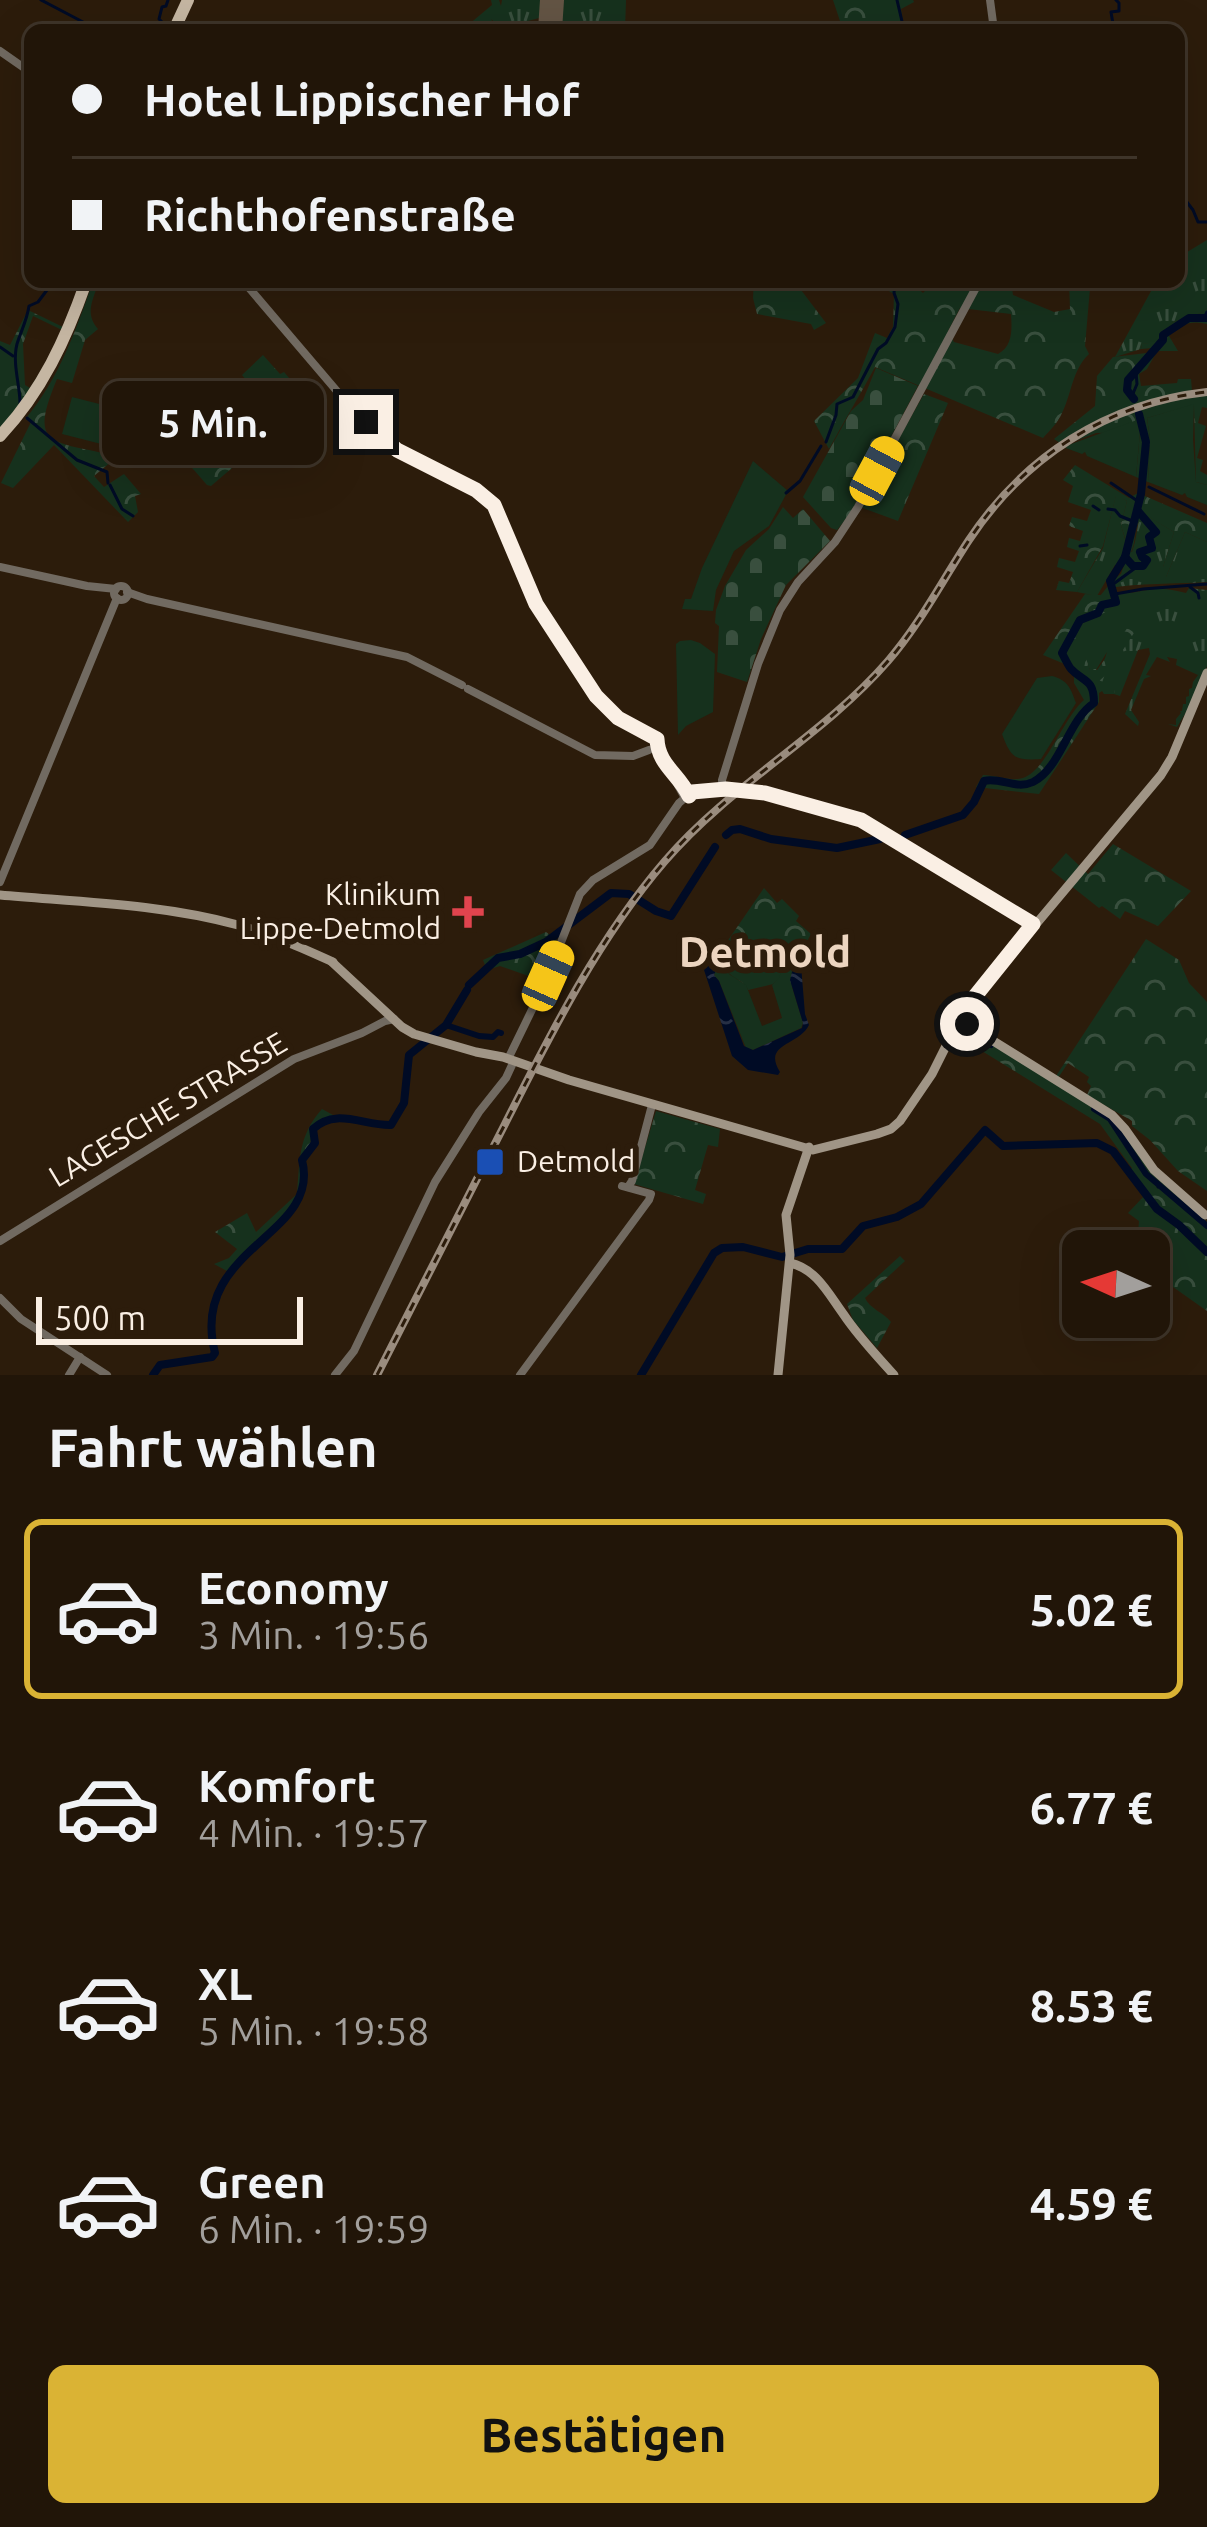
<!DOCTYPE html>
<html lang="de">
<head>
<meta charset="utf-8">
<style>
  :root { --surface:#211508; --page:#2d2216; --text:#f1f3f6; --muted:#a29f9c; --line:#3e3429; --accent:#dab334 }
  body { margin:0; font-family:Ubuntu,sans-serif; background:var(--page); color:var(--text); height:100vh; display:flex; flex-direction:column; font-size:45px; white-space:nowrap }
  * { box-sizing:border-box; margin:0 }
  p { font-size:39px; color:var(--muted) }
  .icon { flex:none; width:66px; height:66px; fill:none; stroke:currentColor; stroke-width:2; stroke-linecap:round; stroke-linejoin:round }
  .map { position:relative; height:1375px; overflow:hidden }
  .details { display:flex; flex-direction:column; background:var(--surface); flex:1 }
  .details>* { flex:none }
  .hud { position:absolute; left:24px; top:24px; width:1161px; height:264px; border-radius:18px; box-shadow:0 12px 48px #0002,0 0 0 3px var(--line); display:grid; align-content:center; height:264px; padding:0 48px; background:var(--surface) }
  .needle { width:78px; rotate:273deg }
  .buttons { position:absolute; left:1062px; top:1230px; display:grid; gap:24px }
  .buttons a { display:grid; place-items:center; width:108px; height:108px; border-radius:18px; background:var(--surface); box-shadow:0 12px 48px #0002,0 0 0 3px var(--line); font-size:60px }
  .scale { position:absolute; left:36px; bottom:30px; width:267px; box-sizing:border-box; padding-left:12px; border:6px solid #faefe4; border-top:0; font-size:33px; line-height:42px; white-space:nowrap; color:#faefe4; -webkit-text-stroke:9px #2c1c0b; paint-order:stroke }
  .end { position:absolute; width:54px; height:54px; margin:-27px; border:15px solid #faefe4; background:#111; box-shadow:0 0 0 6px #111 }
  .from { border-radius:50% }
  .bubble { position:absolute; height:84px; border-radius:18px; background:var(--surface); box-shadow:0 12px 48px #0002,0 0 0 3px var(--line); font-size:39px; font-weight:700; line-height:84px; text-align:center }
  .car { position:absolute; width:36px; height:72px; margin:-36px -18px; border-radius:15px; box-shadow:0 0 9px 3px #0007; background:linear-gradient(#f5c518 24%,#345 0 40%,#f5c518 0 76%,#345 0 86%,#f5c518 0) }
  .hud b { display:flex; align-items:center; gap:42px; height:114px; font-size:45px }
  .hud b+b { border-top:3px solid var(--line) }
  .hud i { width:30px; height:30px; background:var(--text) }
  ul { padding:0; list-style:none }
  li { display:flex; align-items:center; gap:36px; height:180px; margin:0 24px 18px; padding:0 24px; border:6px solid transparent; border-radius:18px }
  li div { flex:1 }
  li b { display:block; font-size:45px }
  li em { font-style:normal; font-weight:700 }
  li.active { border-color:var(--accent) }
  li>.icon { width:108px; height:108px; stroke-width:1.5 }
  h2 { padding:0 48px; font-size:54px; line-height:144px }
  .action { display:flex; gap:24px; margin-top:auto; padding:24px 48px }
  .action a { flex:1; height:138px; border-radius:18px; background:var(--accent); color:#111; font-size:48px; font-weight:700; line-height:138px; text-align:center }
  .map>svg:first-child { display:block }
  .grass { fill:url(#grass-tufts) }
  .forest { fill:url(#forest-crowns); fill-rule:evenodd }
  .cemetery { fill:url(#cemetery-stones) }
  .garden { fill:#16311d }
  .water { fill:url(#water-ripples) }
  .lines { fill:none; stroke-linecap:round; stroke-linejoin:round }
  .stream { stroke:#000b25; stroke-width:3 }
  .canal { stroke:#000b25; stroke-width:6 }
  .river { stroke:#000b25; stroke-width:8 }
  .runway { stroke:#635444; stroke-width:24 }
  .tertiary { stroke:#716a61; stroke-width:8 }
  .secondary { stroke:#a09586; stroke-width:9 }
  .primary { stroke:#c5b6a2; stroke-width:12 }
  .rail-casing { stroke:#9a8c7e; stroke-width:8 }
  .rail { stroke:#2c1c0b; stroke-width:3; stroke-dasharray:9; stroke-linecap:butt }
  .route { stroke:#faefe4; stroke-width:15 }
  .health-dot { fill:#e0444e; stroke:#2c1c0b; stroke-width:4.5 }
  .transit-dot { fill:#1a4fb4; stroke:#2c1c0b; stroke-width:4.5 }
  .labels { text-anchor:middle; stroke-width:12; stroke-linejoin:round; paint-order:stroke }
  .poi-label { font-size:30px; fill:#faefe4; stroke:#2c1c0b; text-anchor:end }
  .street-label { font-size:30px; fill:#faefe4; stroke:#2c1c0b }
  .district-label { font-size:42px; font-weight:bold; fill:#ecd5c0; stroke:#2c1c0b }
</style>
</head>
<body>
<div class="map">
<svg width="1207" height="1375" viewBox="0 0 1207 1375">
  <defs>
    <pattern id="grass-tufts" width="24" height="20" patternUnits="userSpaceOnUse" patternTransform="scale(3)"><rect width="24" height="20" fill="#16311d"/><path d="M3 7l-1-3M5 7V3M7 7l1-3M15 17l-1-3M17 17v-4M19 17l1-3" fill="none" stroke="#394f3e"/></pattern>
    <pattern id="forest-crowns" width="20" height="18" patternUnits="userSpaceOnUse" patternTransform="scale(3)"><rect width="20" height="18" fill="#16311d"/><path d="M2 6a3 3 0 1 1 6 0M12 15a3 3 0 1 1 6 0" fill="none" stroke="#394f3e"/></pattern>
    <pattern id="cemetery-stones" width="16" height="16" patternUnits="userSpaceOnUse" patternTransform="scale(3)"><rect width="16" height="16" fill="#16311d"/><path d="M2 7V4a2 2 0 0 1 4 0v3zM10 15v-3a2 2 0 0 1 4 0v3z" fill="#394f3e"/></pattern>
    <pattern id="water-ripples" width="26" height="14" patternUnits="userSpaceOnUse" patternTransform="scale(3)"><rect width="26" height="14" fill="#000b25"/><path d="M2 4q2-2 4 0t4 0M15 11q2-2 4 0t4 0" fill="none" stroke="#262f44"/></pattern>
  </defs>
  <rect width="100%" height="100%" fill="#2c1c0b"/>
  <g class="grass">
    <path d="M491 0H499L501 6 502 0H545V14L539 18 501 28 491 19 496 28 495 30H462L492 5Z"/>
    <path d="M556 0H626L625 30H555Z"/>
    <path d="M1207 240V308L1201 313 1173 322 1156 343 1142 344 1141 349 1115 357 1156 282H1179V257Z"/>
    <path d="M1116 495 1127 501 1121 525 1127 546 1119 565H1115L1097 596 1077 592 1103 548Z"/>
    <path d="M1141 512 1174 532 1163 567 1166 577 1185 532 1207 542V582C1173 584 1140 583 1108 588 1126 598 1137 590 1156 589 1167 588 1176 591 1186 593L1189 588 1207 590V666L1196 696 1177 727 1168 724 1176 725V719L1181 713 1180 711H1182L1183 704H1186V697L1189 696V689L1192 688 1193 682 1198 675 1176 665 1177 659 1167 657 1170 662 1157 657 1146 675 1151 676 1144 679 1131 710 1139 722 1138 726 1125 714 1150 654 1149 648 1138 650 1120 696 1114 694V690L1097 683 1107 652 1096 670H1090L1081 647 1101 612 1080 625 1098 602 1112 596H1100L1113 580 1121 574 1129 551 1132 552C1137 539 1137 525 1141 512Z"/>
  </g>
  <g class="forest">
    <path d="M833 0H913L914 2 901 9 904 30H843Z"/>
    <path d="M754 282H795L826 323 814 330 811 324 757 314 753 298Z"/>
    <path d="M873 282H910L923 293 927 289 921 282H1011L1013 295 1054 312 1070 309 1069 282H1079L1090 288 1085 346 1089 354C1072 370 1072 393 1062 413 1058 423 1050 430 1043 438L875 367C860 395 844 421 829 449L814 421 858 378 875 333 887 338 893 327 894 294ZM960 308 1011 314C1012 329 1013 346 998 354L954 342 948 331Z"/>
    <path d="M92 285 97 287C91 304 86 315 98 329L85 340 72 383 57 379C28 448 51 440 111 455L116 454 112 461 94 476 104 487 124 474 141 494 135 496 138 512 128 522 54 445 13 488 1 483 31 422 27 417C59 378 75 332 92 285Z"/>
    <path d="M1207 308V324C1192 320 1179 324 1169 336L1178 351H1157L1147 369 1139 374 1141 386 1177 383 1178 379H1191L1192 391C1142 400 1102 415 1060 443L1054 439 1095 406 1097 376 1113 357 1155 352 1164 341 1153 348 1141 349 1142 344 1156 342 1173 322 1201 313Z"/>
    <path d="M28 310 65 328 44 372 0 429V341L10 345ZM33 316 62 330 48 359 30 388 25 385 23 344Z"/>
    <path d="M263 355 280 374 284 372 295 385C285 394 287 404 293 415L282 423 242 375Z"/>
    <path d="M924 394 948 403 898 521 860 507Z"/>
    <path d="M1207 394V408L1202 407 1198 423 1206 426 1197 458 1203 460 1200 471 1207 475V485L1196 482 1194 405 1147 418 1150 439 1148 482 1136 477 1140 432 1096 433 1062 446C1107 418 1154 400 1207 394Z"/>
    <path d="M256 402H259L281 426 211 486 207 485 187 462Z"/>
    <path d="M1075 465 1129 498 1138 493 1207 523V542L1185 532 1166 577 1163 582 1157 581 1155 578 1163 567 1174 532 1142 513C1141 520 1138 522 1136 529 1134 537 1135 544 1131 552L1129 551 1121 525 1127 501 1116 496 1103 546 1077 592 1056 590 1059 581 1069 583 1073 572 1057 567 1059 558 1075 562 1079 551 1067 547 1069 538 1080 541 1083 531 1069 526 1072 517 1087 521 1091 510 1068 502 1073 486 1063 480Z"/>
    <path d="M1085 594 1112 596 1110 603H1098L1081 624 1108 611 1111 613 1082 647 1090 670H1097L1136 616 1143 619 1108 673 1098 682 1115 690 1114 694H1104L1102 691 1099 693V702L1039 794 976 787 983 775C995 775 1012 782 1023 778 1047 770 1063 718 1084 700L1074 683V675L1067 665 1043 655Z"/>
    <path d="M1113 844 1191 891 1158 926 1125 911 1120 919 1102 906 1099 908 1051 870 1066 853 1088 874Z"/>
    <path d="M764 888 777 903 782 899 799 916 796 921 811 934C802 952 789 966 792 986L780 978 773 984 748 990C745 980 731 979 726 969L711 965Z"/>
    <path d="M546 932 557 940 540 980 500 966 487 970 483 960Z"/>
    <path d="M1146 939 1179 960 1189 983 1207 1002V1191L1178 1171 1150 1140 1132 1126V1121L1087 1095 1091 1086 1087 1082 1089 1077 1068 1063 1058 1078 1056 1076Z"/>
    <path d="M968 1027 1107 1115 1120 1126 1152 1173 1207 1222V1311L1166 1282 1149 1279V1251H1100L1101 1239 1133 1244 1138 1235 1139 1221 1128 1213 1145 1195 1127 1174 1132 1168 1100 1124 961 1038Z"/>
    <path d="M322 1109 333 1115H351L324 1119 312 1126 310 1149 301 1161C311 1194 284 1216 262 1235 250 1246 239 1259 227 1271L214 1264 229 1258 237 1249 215 1232 247 1213 256 1232 297 1194C300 1159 298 1136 322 1109Z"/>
    <path d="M656 1111 720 1129 718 1147 708 1145 695 1190 706 1194 703 1204 634 1184Z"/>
    <path d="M900 1256 905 1261 865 1298C869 1308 884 1313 891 1322L877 1348 853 1320 847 1304Z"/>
  </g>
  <g class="cemetery">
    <path d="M876 368 918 386 850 514 837 530 831 528 803 497 851 411 863 400Z"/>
    <path d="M783 507 793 518 803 509 830 541 786 585 761 639 747 682 717 672 719 626 715 623 716 610 725 586 746 550 769 529Z"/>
  </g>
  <g class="garden">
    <path d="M72 397 123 410 113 447 62 434Z"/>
    <path d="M1194 404 1193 440 1196 482 1207 485V505L1187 497 1185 493 1182 495 1148 482 1150 439 1147 418Z"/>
    <path d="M1137 420 1140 432 1136 477 1087 456 1085 452 1082 454 1063 447Z"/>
    <path d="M753 461 788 491 769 526 734 551 716 590 713 611 682 609 685 599H691L702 568Z"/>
    <path d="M691 640 700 643 715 654 713 712 686 726 678 735 676 644 680 641Z"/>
    <path d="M1052 676C1068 680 1071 689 1076 703L1041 759C1015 761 1011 758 1002 734L1037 678Z"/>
    <path d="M794 964 790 980 803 1023 801 1028 753 1050 746 1048 719 981 714 975 717 966 711 965H718L720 969H726L729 974 746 985 762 1026 782 1018 772 985 779 978 781 972 786 971Z"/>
  </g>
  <path class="water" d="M794 964 801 965 805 1014 809 1025C799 1046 762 1043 780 1072L778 1075 748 1070 732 1056 704 970 708 966H718L714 975 719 981 744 1046 753 1050 802 1028 803 1023 790 980Z"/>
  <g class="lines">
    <g class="stream">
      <path d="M41 0 83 22"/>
      <path d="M897 0 904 30"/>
      <path d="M86 24 93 30"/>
      <path d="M160 30 163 23 159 19 162 7 166 6 168 0"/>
      <path d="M1114 30 1111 12 1119 11V3L1116 0"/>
      <path d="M1179 192H1183V197L1193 210 1198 222H1207"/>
      <path d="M1204 318 1207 312"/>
      <path d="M0 347 13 356"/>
      <path d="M1132 396 1137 384 1136 372"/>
      <path d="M20 403C20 385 12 363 17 344 21 331 27 320 29 306L38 302 53 282"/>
      <path d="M27 418 77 460 107 472 108 483"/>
      <path d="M826 442 836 415 837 404 853 397 878 349 886 343 895 327 898 304 894 293 895 282"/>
      <path d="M1111 483 1139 502"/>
      <path d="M110 485 122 509 133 516"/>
      <path d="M1149 487 1204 514"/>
      <path d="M786 493 800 481 821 446"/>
      <path d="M1093 506 1099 510"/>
      <path d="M1108 509 1115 510 1120 516 1135 522"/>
      <path d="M1080 546 1087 545"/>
      <path d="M1112 585 1138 566"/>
      <path d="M1190 587 1198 593 1199 598"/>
      <path d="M1115 594 1143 589 1207 584"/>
      <path d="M1063 657 1070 641 1069 636"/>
      <path d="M1158 1187 1159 1186"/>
    </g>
    <g class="canal">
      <path d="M446 1025 479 1036 493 1037 498 1032 501 1033"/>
      <path d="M955 1026 991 1045"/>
      <path d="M1094 1109 1110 1119 1146 1174 1207 1226"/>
    </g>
    <g class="river">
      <path d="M1134 399 1127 390 1128 380 1163 340V335L1189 318H1207"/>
      <path d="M1125 557 1133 566H1143L1147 560 1142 557 1140 552 1152 548 1149 537 1156 532 1138 511"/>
      <path d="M726 835 732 830 740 829 771 839 837 848 880 839"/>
      <path d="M905 835 963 815 974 802 984 781C1001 777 1016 790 1033 782 1061 768 1068 720 1094 703 1094 678 1083 682 1071 669 1069 667 1063 655 1062 653L1080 620 1098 613 1102 605 1116 602 1110 581 1125 557 1141 494 1146 442 1139 414"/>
      <path d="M469 985 498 958 520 954 546 942 611 893 629 894 656 911 671 916 715 847"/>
      <path d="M153 1375 160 1365 212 1357 215 1353C188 1247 322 1237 302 1160L315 1143 313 1129C336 1107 364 1126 391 1125L404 1103 409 1055 446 1025 467 990"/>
      <path d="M641 1375 714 1253 722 1248 743 1247 782 1257 808 1249H842L863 1226 897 1217 921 1204 985 1130 1003 1146 1097 1143 1113 1151 1157 1209 1179 1225 1207 1252"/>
    </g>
    <path class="runway" d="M550 30 552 0"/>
    <g class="tertiary">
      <path d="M990 0 994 30"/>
      <path d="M0 51 30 72"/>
      <path d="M244 282 359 417 394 449 476 490 494 505 536 604 596 696 612 714 650 737"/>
      <path d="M0 567 87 586 116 589"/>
      <circle cx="121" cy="593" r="7"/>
      <path d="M127 592 147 599 407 657 462 685"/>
      <path d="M468 689 595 755 633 756 649 750"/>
      <path d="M657 747 685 798"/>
      <path d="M723 793 722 780 758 664 780 610 798 582 835 542 858 507 979 282"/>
      <path d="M0 882 117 598"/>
      <path d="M508 1059 545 983 580 894 593 880 650 845 679 803 692 792 722 789 765 793 861 820 1033 924"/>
      <path d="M628 1187 632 1181 652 1105"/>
      <path d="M0 1241 294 1059 362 1033 385 1021 394 1019"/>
      <path d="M0 1298 21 1319 107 1375"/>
      <path d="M69 1375 80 1357"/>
      <path d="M335 1375 354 1351 435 1182 479 1112 506 1078 512 1065"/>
      <path d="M520 1375 649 1200 651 1194 622 1186"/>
    </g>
    <g class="secondary">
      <path d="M0 895C79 902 161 904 238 925 271 934 302 948 333 962"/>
      <path d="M332 962 402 1027 414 1034 476 1052 503 1057 569 1080 813 1150 877 1134 891 1129 900 1121 932 1074 964 1010 1161 775 1172 757 1207 673"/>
      <path d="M958 1019 1112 1115 1125 1129 1154 1170 1205 1215"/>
      <path d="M790 1263C817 1269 829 1295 844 1315 858 1336 877 1356 894 1375"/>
      <path d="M778 1375 790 1255 786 1215 809 1147"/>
    </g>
    <g class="primary">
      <path d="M174 30 188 0"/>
      <path d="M0 436C42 391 66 339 86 282"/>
    </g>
    <g class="rail-casing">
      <path id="rail" d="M377 1375C420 1291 462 1208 505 1124 551 1033 598 939 665 861 731 784 822 737 888 661 920 624 942 581 969 540 1024 457 1107 403 1207 392"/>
    </g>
    <use href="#rail" class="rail"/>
  </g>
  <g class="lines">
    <path class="route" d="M366 422 397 450 476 490 494 505 536 604 596 696 618 718 657 739C658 765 679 774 689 796L692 792 726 789 765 793 861 820 1033 924 964 1010 958 1019 967 1024"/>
  </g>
  <path class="health-dot" d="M462 894h12v12h12v12h-12v12h-12v-12h-12v-12h12z"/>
  <rect class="transit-dot" x="475" y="1147" width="30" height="30" rx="6"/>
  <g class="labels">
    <g class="poi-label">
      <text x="441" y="905">Klinikum<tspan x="441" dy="34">Lippe-Detmold</tspan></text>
      <text x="517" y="1172" text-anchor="start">Detmold</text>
    </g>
    <g class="street-label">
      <text transform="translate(168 1110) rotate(-31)" y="10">LAGESCHE STRASSE</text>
    </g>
    <g class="district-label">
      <text x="765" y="967">Detmold</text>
    </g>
  </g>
</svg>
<div class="buttons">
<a><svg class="needle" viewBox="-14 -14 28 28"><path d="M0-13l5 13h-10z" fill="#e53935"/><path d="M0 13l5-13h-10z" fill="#a29f9c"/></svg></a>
</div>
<div class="scale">500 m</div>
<i class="end from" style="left:967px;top:1024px"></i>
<i class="end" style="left:366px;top:422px"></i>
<div class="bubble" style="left:102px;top:381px;width:222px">5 Min.</div>
<i class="car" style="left:877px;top:471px;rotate:28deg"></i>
<i class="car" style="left:548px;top:976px;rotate:24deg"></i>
<div class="hud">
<b><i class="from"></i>Hotel Lippischer Hof</b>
<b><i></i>Richthofenstraße</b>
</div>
</div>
<section class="details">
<h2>Fahrt wählen</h2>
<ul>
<li class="active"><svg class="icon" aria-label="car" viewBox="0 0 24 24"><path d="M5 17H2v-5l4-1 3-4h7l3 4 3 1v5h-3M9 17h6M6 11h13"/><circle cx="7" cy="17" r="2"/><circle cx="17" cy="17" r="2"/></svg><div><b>Economy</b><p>3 Min. · 19:56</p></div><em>5.02 €</em></li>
<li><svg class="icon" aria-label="car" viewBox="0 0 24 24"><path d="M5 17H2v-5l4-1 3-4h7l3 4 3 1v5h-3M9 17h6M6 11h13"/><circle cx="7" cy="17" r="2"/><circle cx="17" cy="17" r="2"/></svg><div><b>Komfort</b><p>4 Min. · 19:57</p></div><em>6.77 €</em></li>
<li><svg class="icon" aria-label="car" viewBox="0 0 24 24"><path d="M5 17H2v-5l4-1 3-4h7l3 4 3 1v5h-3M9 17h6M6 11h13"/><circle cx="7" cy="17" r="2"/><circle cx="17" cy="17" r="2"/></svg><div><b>XL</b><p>5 Min. · 19:58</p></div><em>8.53 €</em></li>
<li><svg class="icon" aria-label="car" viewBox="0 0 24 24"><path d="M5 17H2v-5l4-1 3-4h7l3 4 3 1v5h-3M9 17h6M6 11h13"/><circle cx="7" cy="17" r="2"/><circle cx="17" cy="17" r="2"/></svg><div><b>Green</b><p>6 Min. · 19:59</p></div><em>4.59 €</em></li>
</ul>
<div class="action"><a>Bestätigen</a></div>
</section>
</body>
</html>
